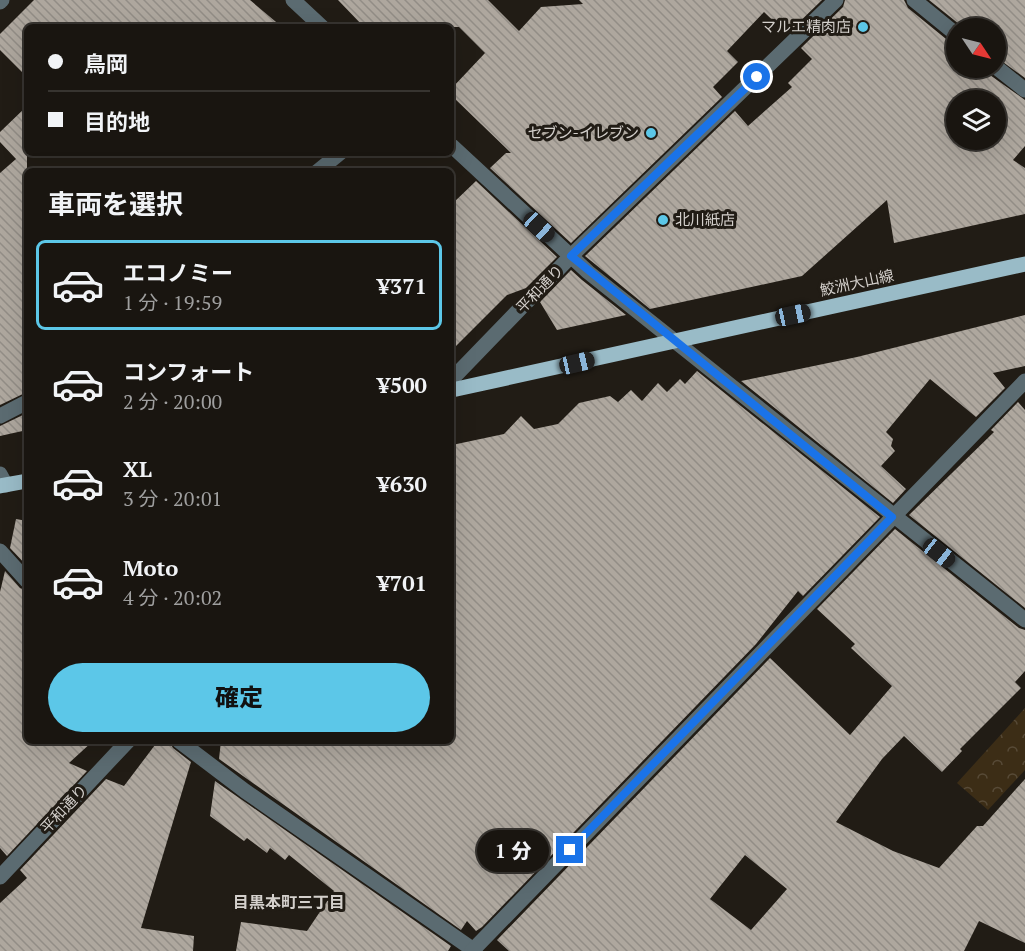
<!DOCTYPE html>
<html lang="ja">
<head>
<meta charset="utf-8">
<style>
  :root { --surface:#191510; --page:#26221e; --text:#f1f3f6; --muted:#9f9f9f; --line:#373430; --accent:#5cc7e8 }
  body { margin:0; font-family:"PT Serif","Noto Sans JP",serif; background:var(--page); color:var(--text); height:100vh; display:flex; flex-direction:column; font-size:22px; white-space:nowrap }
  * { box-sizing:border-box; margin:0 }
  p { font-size:20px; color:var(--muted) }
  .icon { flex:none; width:33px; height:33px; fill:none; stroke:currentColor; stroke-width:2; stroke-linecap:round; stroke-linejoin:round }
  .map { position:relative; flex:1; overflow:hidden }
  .details { position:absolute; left:24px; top:168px; width:430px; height:576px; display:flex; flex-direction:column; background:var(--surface); border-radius:9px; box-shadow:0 6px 24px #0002,0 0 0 2px var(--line) }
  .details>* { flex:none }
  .top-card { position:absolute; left:24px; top:24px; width:430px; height:132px; border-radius:9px; box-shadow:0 6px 24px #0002,0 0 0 2px var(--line); display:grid; align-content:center; height:132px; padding:0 24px; background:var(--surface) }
  .needle { width:39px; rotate:125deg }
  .buttons { position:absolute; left:946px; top:18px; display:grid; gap:12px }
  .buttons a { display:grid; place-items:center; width:60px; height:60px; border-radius:50%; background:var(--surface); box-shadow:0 6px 24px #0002,0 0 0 2px var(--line); font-size:30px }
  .end { position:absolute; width:27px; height:27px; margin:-14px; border:8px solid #1a73e8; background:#fff; box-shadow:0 0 0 3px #fff }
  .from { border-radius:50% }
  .bubble { position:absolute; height:42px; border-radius:21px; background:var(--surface); box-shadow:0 6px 24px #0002,0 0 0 2px var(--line); font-size:20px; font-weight:800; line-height:42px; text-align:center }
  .car { position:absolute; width:18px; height:36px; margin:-18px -9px; border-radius:8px; box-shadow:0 0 4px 2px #0007; background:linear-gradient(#222 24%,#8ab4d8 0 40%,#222 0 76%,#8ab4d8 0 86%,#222 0) }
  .top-card b { display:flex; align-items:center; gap:21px; height:57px; font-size:22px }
  .top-card b+b { border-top:2px solid var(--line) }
  .top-card i { width:15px; height:15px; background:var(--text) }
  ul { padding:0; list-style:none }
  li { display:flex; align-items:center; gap:18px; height:90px; margin:0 12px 9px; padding:0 12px; border:3px solid transparent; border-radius:9px }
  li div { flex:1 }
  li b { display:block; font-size:22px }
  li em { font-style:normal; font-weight:800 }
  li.on { border-color:var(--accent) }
  li>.icon { width:54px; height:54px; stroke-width:1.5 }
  h2 { padding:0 24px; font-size:27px; line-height:72px }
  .primary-button { display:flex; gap:12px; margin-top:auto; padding:12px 24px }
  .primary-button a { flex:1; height:69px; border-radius:36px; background:var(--accent); color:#111; font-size:24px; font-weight:800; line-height:69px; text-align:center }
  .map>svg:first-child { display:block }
  .park { fill:url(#park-crowns) }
  .building { fill:url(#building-back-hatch); fill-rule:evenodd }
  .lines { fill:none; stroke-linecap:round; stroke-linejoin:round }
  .minor { stroke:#5b6b71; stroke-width:15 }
  .major { stroke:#99bbc7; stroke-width:15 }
  .route { stroke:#1a73e8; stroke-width:8 }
  .poi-dot { fill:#5cc7e8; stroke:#211c15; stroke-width:2 }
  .labels { text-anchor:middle; stroke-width:6; stroke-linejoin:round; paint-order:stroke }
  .poi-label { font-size:15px; fill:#d4d0cc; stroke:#211c15; text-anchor:end }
  .street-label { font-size:15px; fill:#d4d0cc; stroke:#211c15 }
  .neighbourhood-label { font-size:16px; font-weight:bold; fill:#d4d0cc; stroke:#211c15 }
</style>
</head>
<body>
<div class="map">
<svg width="1025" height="951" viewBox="0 0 1025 951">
  <defs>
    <pattern id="park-crowns" width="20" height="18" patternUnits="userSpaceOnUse" patternTransform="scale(1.5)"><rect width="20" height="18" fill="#3c2d16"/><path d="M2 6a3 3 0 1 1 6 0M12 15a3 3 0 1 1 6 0" fill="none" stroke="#574a37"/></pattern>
    <pattern id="building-back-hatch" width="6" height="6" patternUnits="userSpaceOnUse" patternTransform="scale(1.5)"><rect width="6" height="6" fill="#aea79e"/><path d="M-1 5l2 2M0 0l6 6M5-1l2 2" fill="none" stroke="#928d86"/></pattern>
  </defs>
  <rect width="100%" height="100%" fill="#211c15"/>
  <path class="park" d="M1025 708V770L988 810 957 783Z"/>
  <g class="building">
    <path d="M34 0H250L282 27H27V77L0 50V34Z"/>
    <path d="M338 0H488L519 31 541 7 583 4 579 0H822L787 34 764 12 727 51 738 62 713 87 722 97 571 243 490 168 506 153H511L452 96V88L485 53 459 27H364Z"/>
    <path d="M845 0H904L908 8 951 43 957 45V68H987L990 75 1025 100V146L1013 160 1025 168V214L894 243 887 200 802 276 650 309 585 256 735 111 748 126 792 87 788 83 812 59 801 48 843 7ZM957 100H996V140H957Z"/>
    <path d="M929 0H1025V78L996 57V28H964Z"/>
    <path d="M27 106V392L0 405V173L16 159 0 142V132Z"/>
    <path d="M476 181 557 257 526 288 507 295 452 350V204Z"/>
    <path d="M571 270 582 280 626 315 557 330 540 302Z"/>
    <path d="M1025 315V366L993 373 1005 388 976 417 930 379 886 432 893 439 891 446 895 451 881 466 906 489 893 503 741 381 857 357Z"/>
    <path d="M697 371 880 517 803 596 798 591 756 644 482 927 476 931 467 921 461 930 219 759 221 741H452V445L504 434 521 416 534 429 558 424 579 403 610 396 618 402 631 390 642 401 658 383 667 392 680 379 685 384Z"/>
    <path d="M1018 402 1025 410V608L909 515 994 432 991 430Z"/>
    <path d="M27 413V430L0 436V426Z"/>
    <path d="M16 519 27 521V566L10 548Z"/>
    <path d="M895 529 1019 628 1025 630V671L1015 682 1021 688 960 749 962 751 942 772 904 736 882 759 836 822 893 851 939 868 977 826H983L1025 779V943L979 921 964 951H509L497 940 770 658 850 735 892 686 851 648 855 644 817 609ZM745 855 787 889 751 930 710 899Z"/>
    <path d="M5 571 20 588 27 591V741H93L69 763 87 771 7 856 0 848V592Z"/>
    <path d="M158 741H169L173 748 191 762 141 928 194 936 193 951H0V903L27 878 20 870 106 779 124 786Z"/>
    <path d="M215 781 451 946 448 951H236L241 922 307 931 334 891 289 855 285 860 270 848 267 853 247 838 244 841 210 816Z"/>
  </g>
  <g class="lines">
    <g class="minor">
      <path d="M293 0 322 27"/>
      <path d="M914 0 957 35"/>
      <path d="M0 2 2 0"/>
      <path d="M996 67 1025 90"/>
      <path d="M452 146 588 272 1025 620"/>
      <path d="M318 171 340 153"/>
      <path d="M452 379 571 256 836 0"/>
      <path d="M0 416 27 402"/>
      <path d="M0 474 6 485"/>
      <path d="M0 551 27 581"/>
      <path d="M179 741 245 791 475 951"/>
      <path d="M0 877 128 741"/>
      <path d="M472 951 1025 381"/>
    </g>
    <g class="major">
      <path d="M452 390 1025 264"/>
      <path d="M0 486 27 481"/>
    </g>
  </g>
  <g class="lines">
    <path class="route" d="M570 850 892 517 571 256 757 77"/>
  </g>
  <g class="poi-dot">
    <circle cx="863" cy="27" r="6"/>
    <circle cx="651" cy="133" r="6"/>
    <circle cx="663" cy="220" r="6"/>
  </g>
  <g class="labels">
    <g class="poi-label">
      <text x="851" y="32">マルエ精肉店</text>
      <text x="639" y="138">セブン-イレブン</text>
      <text x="675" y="225" text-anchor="start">北川紙店</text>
    </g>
    <g class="street-label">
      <text transform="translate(857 283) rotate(-12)" y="5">鮫洲大山線</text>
      <text transform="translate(540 289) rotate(-46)" y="5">平和通り</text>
      <text transform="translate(64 809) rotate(-47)" y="5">平和通り</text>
    </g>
    <g class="neighbourhood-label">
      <text x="289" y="908">目黒本町三丁目</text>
    </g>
  </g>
</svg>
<div class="buttons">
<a><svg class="needle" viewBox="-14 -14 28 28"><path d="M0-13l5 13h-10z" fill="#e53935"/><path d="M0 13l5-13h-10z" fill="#9f9f9f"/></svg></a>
<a><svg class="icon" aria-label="layers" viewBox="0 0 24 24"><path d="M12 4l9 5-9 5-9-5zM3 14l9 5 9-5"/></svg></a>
</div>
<i class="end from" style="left:757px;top:77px"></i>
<i class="end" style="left:570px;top:850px"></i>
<div class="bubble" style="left:477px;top:830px;width:72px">1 分</div>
<i class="car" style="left:539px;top:227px;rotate:133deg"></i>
<i class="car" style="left:793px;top:315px;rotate:78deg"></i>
<i class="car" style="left:577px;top:363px;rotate:77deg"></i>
<i class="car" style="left:939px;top:553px;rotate:128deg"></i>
<div class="top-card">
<b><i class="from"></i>鳥岡</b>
<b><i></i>目的地</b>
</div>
<section class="details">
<h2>車両を選択</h2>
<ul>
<li class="on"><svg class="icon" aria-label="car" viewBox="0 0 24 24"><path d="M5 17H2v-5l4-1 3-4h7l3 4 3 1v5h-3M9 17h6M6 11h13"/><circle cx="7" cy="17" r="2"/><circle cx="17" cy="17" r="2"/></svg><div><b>エコノミー</b><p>1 分 · 19:59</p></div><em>¥371</em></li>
<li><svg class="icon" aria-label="car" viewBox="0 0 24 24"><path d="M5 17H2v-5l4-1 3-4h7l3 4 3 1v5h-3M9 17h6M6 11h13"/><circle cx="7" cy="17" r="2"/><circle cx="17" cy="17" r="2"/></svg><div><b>コンフォート</b><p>2 分 · 20:00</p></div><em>¥500</em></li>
<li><svg class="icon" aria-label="car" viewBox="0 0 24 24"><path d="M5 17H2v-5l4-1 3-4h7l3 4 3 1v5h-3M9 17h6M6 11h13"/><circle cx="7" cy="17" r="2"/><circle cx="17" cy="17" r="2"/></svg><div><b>XL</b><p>3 分 · 20:01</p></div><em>¥630</em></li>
<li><svg class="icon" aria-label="car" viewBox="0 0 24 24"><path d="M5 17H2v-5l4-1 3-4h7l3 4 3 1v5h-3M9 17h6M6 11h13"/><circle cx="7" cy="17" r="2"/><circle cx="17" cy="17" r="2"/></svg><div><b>Moto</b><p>4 分 · 20:02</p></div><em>¥701</em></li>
</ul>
<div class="primary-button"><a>確定</a></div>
</section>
</div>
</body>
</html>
